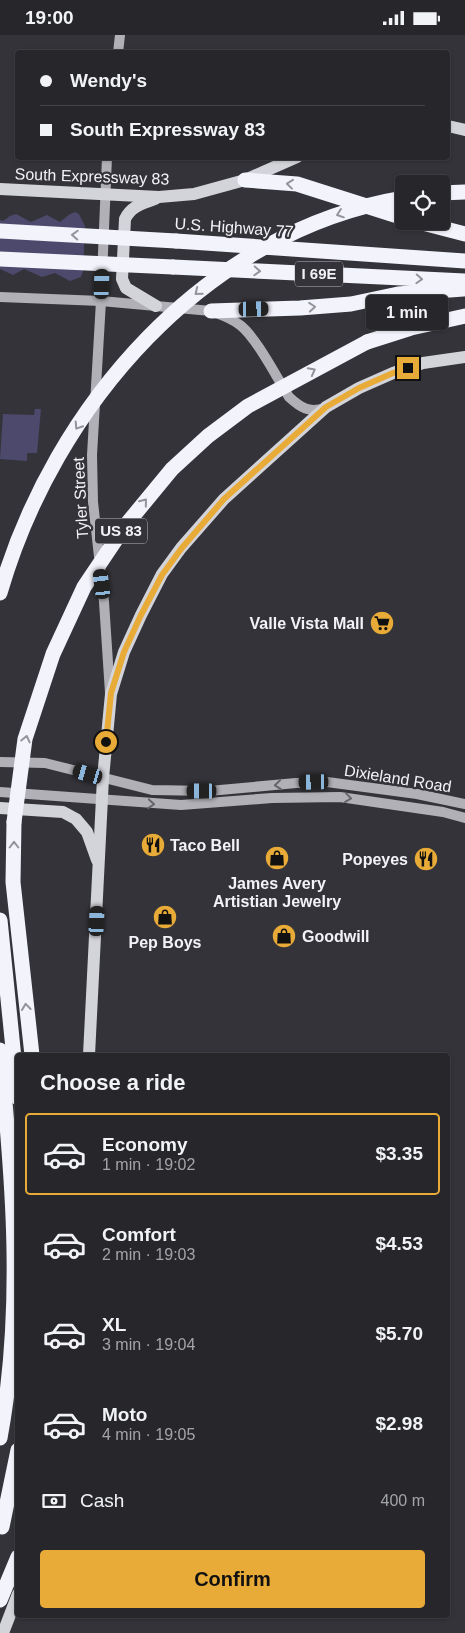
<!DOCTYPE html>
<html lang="en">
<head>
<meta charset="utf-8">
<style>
  :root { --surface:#26262b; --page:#323237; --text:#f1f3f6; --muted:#a4a5a9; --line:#424347; --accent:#e9ab37 }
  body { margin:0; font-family:Arial,sans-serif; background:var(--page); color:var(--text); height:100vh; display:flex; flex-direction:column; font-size:19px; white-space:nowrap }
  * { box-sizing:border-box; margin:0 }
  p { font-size:16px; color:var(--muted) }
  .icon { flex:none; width:28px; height:28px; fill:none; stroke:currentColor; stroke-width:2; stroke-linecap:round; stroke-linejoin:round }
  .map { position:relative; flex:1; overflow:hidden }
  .side { position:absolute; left:15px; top:1018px; width:435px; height:565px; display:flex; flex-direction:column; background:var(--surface); border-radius:5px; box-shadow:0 1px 4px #0004,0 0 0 1px var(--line) }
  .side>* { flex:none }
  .guide { position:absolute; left:15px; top:15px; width:435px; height:110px; border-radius:5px; box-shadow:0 1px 4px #0004,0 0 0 1px var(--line); display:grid; align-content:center; height:110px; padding:0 25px; background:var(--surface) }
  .controls { position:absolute; left:395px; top:140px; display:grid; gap:10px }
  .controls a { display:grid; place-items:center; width:55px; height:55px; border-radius:5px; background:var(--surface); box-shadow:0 1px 4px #0004,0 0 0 1px var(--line); font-size:25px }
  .end { position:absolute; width:22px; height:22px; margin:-11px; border:6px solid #e9ab37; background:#111; box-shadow:0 0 0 2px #111 }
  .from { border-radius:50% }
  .bubble { position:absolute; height:35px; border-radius:5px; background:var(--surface); box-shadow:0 1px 4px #0004,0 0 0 1px var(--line); font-size:16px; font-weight:800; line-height:35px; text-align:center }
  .car { position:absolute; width:15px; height:30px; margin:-15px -8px; border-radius:6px; box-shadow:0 0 4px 1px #0007; background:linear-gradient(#222 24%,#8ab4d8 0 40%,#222 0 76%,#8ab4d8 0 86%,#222 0) }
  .guide b { display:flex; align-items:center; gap:18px; height:48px; font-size:19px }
  .guide b+b { border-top:1px solid var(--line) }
  .guide i { width:12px; height:12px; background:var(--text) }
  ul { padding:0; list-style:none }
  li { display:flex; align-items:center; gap:15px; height:82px; margin:0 10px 8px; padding:0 15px; border:2px solid transparent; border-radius:5px }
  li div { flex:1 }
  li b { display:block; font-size:19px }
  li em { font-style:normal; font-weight:800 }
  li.on { border-color:var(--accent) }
  li>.icon { width:45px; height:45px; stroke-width:1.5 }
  h2 { padding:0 25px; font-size:22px; line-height:60px }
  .pay { display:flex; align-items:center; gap:12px; height:55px; padding:0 25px; font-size:19px }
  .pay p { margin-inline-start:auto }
  .cta { display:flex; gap:10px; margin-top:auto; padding:10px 25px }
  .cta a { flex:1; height:58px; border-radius:5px; background:var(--accent); color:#111; font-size:20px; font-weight:800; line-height:58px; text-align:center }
  .status { display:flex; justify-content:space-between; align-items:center; height:35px; padding:0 25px; background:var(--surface); direction:ltr }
  .status svg { height:14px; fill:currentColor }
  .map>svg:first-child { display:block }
  .green { fill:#4d496c }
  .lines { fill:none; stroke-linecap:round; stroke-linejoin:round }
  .secondary { stroke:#b1b0b6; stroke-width:10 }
  .primary { stroke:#d3d3da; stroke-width:12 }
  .motorway { stroke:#f3f3fc; stroke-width:15 }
  .motorway-bridge { stroke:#f3f3fc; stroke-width:15 }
  .oneway { stroke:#93939a }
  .oneway2 { stroke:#65656b }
  .route { stroke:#e9ab37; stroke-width:6 }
  .labels { text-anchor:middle; stroke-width:4.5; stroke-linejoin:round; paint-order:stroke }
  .shield { fill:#333339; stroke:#b9b9be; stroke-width:1 }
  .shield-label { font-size:15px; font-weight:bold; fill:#f3f3f7 }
  .street-label { font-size:16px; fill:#f3f3f7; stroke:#333339 }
  .poi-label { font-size:16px; font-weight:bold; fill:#f3f3f7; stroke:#333339; text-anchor:end }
</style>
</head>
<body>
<div class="status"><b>19:00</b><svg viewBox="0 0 49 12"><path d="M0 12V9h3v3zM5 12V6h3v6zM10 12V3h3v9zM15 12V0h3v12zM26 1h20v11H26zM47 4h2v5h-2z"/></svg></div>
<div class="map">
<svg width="465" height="1598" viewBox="0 0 465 1598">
  <rect width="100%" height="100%" fill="#333339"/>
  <g class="green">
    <path d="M75 177 79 179 85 191 83 236 81 242 70 246 55 238 42 242 24 234 13 240 0 234V185L3 186 10 181 16 179 31 187 47 180 60 187 70 179Z"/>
    <path d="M35 374H41L37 418H27V426L0 424 3 379 34 380Z"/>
  </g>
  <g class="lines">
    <g class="secondary">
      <path d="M118 18 120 0"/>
      <path d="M107 122 101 266 92 420 93 467 104 567 110 658"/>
      <path d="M0 262 101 266 211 276C221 280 231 283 240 290 256 302 277 343 289 362 301 373 309 378 325 373"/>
      <path d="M0 727 45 728 152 755 209 756 296 748 327 747 417 759 465 769"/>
      <path d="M0 757 181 770 272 763 340 762 443 777 465 783"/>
    </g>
    <g class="primary">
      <path d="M448 91 465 95"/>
      <path d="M0 154 159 162 194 159 245 145 297 122"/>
      <path d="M155 164C142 169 131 171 125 184L122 244 126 253 156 271"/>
      <path d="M0 773 63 777 76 784 87 797 97 825"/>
      <path d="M89 1020 103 743 111 659 124 617 141 580 162 539 181 513 224 464 326 372 359 353 393 338 423 328 465 322"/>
      <path d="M3 1598 18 1559"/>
    </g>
    <g class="motorway">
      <path d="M245 145 297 149 404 183"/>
      <path d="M441 158 465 157"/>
      <path d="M415 186 465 199"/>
      <path d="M176 206 465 226"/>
      <path d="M173 232 465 246"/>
      <path d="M211 276 300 273 351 269 398 259 463 254"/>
      <path d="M367 307 411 293 465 281"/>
      <path d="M14 787 13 847 32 1020"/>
      <path d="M0 885 18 1063"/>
      <path d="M0 1015C13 1143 24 1275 0 1403"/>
      <path d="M2 1492 18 1415"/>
      <path d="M0 1565 18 1522"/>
    </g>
    <g class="motorway-bridge">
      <path d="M0 196 176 206"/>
      <path d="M0 224 173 232"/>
      <path d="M0 558C54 371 205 196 404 163"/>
      <path d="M14 787 25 704 53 619 84 552 125 491 172 434 208 401 248 371 367 307"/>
    </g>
  </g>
  <defs><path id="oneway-chevron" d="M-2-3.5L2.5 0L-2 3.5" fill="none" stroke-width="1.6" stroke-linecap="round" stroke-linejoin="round" transform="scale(1.25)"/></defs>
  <g class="oneway">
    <use href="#oneway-chevron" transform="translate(290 149) rotate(-174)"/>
    <use href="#oneway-chevron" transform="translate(340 179) rotate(161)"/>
    <use href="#oneway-chevron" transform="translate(75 200) rotate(-177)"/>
    <use href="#oneway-chevron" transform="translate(257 236) rotate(3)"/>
    <use href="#oneway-chevron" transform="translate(419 244) rotate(3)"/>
    <use href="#oneway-chevron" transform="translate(198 257) rotate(141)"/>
    <use href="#oneway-chevron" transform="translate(312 272) rotate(-5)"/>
    <use href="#oneway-chevron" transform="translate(312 336) rotate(-28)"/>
    <use href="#oneway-chevron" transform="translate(78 391) rotate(123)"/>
    <use href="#oneway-chevron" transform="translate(144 467) rotate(-51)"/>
    <use href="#oneway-chevron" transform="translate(26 704) rotate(-77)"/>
    <use href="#oneway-chevron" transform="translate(14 810) rotate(-90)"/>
    <use href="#oneway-chevron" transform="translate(26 972) rotate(-96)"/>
  </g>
  <g class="oneway2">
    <use href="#oneway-chevron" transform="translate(278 750) rotate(174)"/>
    <use href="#oneway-chevron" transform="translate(348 763) rotate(7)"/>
    <use href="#oneway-chevron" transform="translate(151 769) rotate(5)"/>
  </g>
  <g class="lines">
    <path class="route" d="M106 707 111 658 124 617 141 580 162 540 181 514 224 464 326 372 359 353 393 338 408 333"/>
  </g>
  <defs>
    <g id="supermarket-disc" transform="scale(1.25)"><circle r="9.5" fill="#e9ab37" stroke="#333339"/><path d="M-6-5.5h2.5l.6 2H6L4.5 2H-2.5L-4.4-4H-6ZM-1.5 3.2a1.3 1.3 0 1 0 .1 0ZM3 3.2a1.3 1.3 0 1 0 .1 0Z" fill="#111"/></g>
    <g id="restaurant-disc" transform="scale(1.25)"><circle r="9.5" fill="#e9ab37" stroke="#333339"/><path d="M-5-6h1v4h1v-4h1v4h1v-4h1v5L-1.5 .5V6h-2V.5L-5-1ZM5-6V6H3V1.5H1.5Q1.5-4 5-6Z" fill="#111"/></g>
    <g id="shop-disc" transform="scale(1.25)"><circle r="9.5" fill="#e9ab37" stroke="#333339"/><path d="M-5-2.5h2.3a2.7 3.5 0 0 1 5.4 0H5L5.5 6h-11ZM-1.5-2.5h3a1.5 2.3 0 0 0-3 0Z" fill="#111"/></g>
  </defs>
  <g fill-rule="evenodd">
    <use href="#supermarket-disc" x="382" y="588"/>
    <use href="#restaurant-disc" x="153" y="810"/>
    <use href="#shop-disc" x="277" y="823"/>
    <use href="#restaurant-disc" x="426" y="824"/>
    <use href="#shop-disc" x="165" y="882"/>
    <use href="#shop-disc" x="284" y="901"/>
  </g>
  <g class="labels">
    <g class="shield">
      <rect x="295" y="226.5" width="48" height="25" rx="4"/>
      <rect x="95" y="483.5" width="52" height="25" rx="4"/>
    </g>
    <g class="shield-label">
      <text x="319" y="244">I 69E</text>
      <text x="121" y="501">US 83</text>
    </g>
    <g class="street-label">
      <text transform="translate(92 141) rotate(2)" y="6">South Expressway 83</text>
      <text transform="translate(234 192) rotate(4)" y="6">U.S. Highway 77</text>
      <text transform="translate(80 463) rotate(-93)" y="6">Tyler Street</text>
      <text transform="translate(398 743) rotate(9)" y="6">Dixieland Road</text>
    </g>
    <g class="poi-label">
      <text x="364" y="594">Valle Vista Mall</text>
      <text x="170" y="816" text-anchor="start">Taco Bell</text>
      <text x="408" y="830">Popeyes</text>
      <text x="277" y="854" text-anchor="middle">James Avery<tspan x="277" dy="18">Artistian Jewelry</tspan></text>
      <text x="302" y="907" text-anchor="start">Goodwill</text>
      <text x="165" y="913" text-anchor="middle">Pep Boys</text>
    </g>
  </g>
</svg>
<div class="controls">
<a><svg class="icon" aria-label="locate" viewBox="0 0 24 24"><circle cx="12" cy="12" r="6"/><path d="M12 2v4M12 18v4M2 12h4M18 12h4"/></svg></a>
</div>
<i class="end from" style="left:106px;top:707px"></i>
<i class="end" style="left:408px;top:333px"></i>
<div class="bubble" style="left:366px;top:260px;width:82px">1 min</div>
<i class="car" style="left:102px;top:249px;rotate:2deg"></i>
<i class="car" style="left:254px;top:274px;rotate:89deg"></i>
<i class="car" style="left:102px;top:549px;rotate:353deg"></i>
<i class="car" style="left:88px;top:739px;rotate:286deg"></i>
<i class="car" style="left:314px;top:747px;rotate:269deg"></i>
<i class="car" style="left:202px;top:756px;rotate:270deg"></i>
<i class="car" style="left:97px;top:886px;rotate:3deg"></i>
<div class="guide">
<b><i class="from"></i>Wendy's</b>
<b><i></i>South Expressway 83</b>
</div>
<section class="side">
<h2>Choose a ride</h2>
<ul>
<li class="on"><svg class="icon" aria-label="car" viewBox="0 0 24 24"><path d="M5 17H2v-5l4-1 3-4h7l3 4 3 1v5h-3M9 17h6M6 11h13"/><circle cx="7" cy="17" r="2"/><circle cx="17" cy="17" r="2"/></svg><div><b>Economy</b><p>1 min · 19:02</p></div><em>$3.35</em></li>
<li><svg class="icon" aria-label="car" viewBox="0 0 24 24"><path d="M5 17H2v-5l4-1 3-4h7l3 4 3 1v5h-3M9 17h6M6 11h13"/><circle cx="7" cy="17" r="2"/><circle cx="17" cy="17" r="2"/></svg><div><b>Comfort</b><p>2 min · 19:03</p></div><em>$4.53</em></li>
<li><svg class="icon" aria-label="car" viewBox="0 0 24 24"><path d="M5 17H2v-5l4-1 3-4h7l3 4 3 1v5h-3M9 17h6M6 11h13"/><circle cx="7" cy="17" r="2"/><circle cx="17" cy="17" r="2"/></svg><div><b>XL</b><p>3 min · 19:04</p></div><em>$5.70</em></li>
<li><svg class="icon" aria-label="car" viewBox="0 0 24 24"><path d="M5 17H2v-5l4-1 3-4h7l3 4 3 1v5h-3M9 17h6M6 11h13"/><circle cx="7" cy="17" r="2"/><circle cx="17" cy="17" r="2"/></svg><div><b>Moto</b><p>4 min · 19:05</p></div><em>$2.98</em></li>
</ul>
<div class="pay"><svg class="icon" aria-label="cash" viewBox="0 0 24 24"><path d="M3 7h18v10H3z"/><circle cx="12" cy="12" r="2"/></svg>Cash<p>400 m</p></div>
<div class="cta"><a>Confirm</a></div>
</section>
</div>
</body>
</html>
